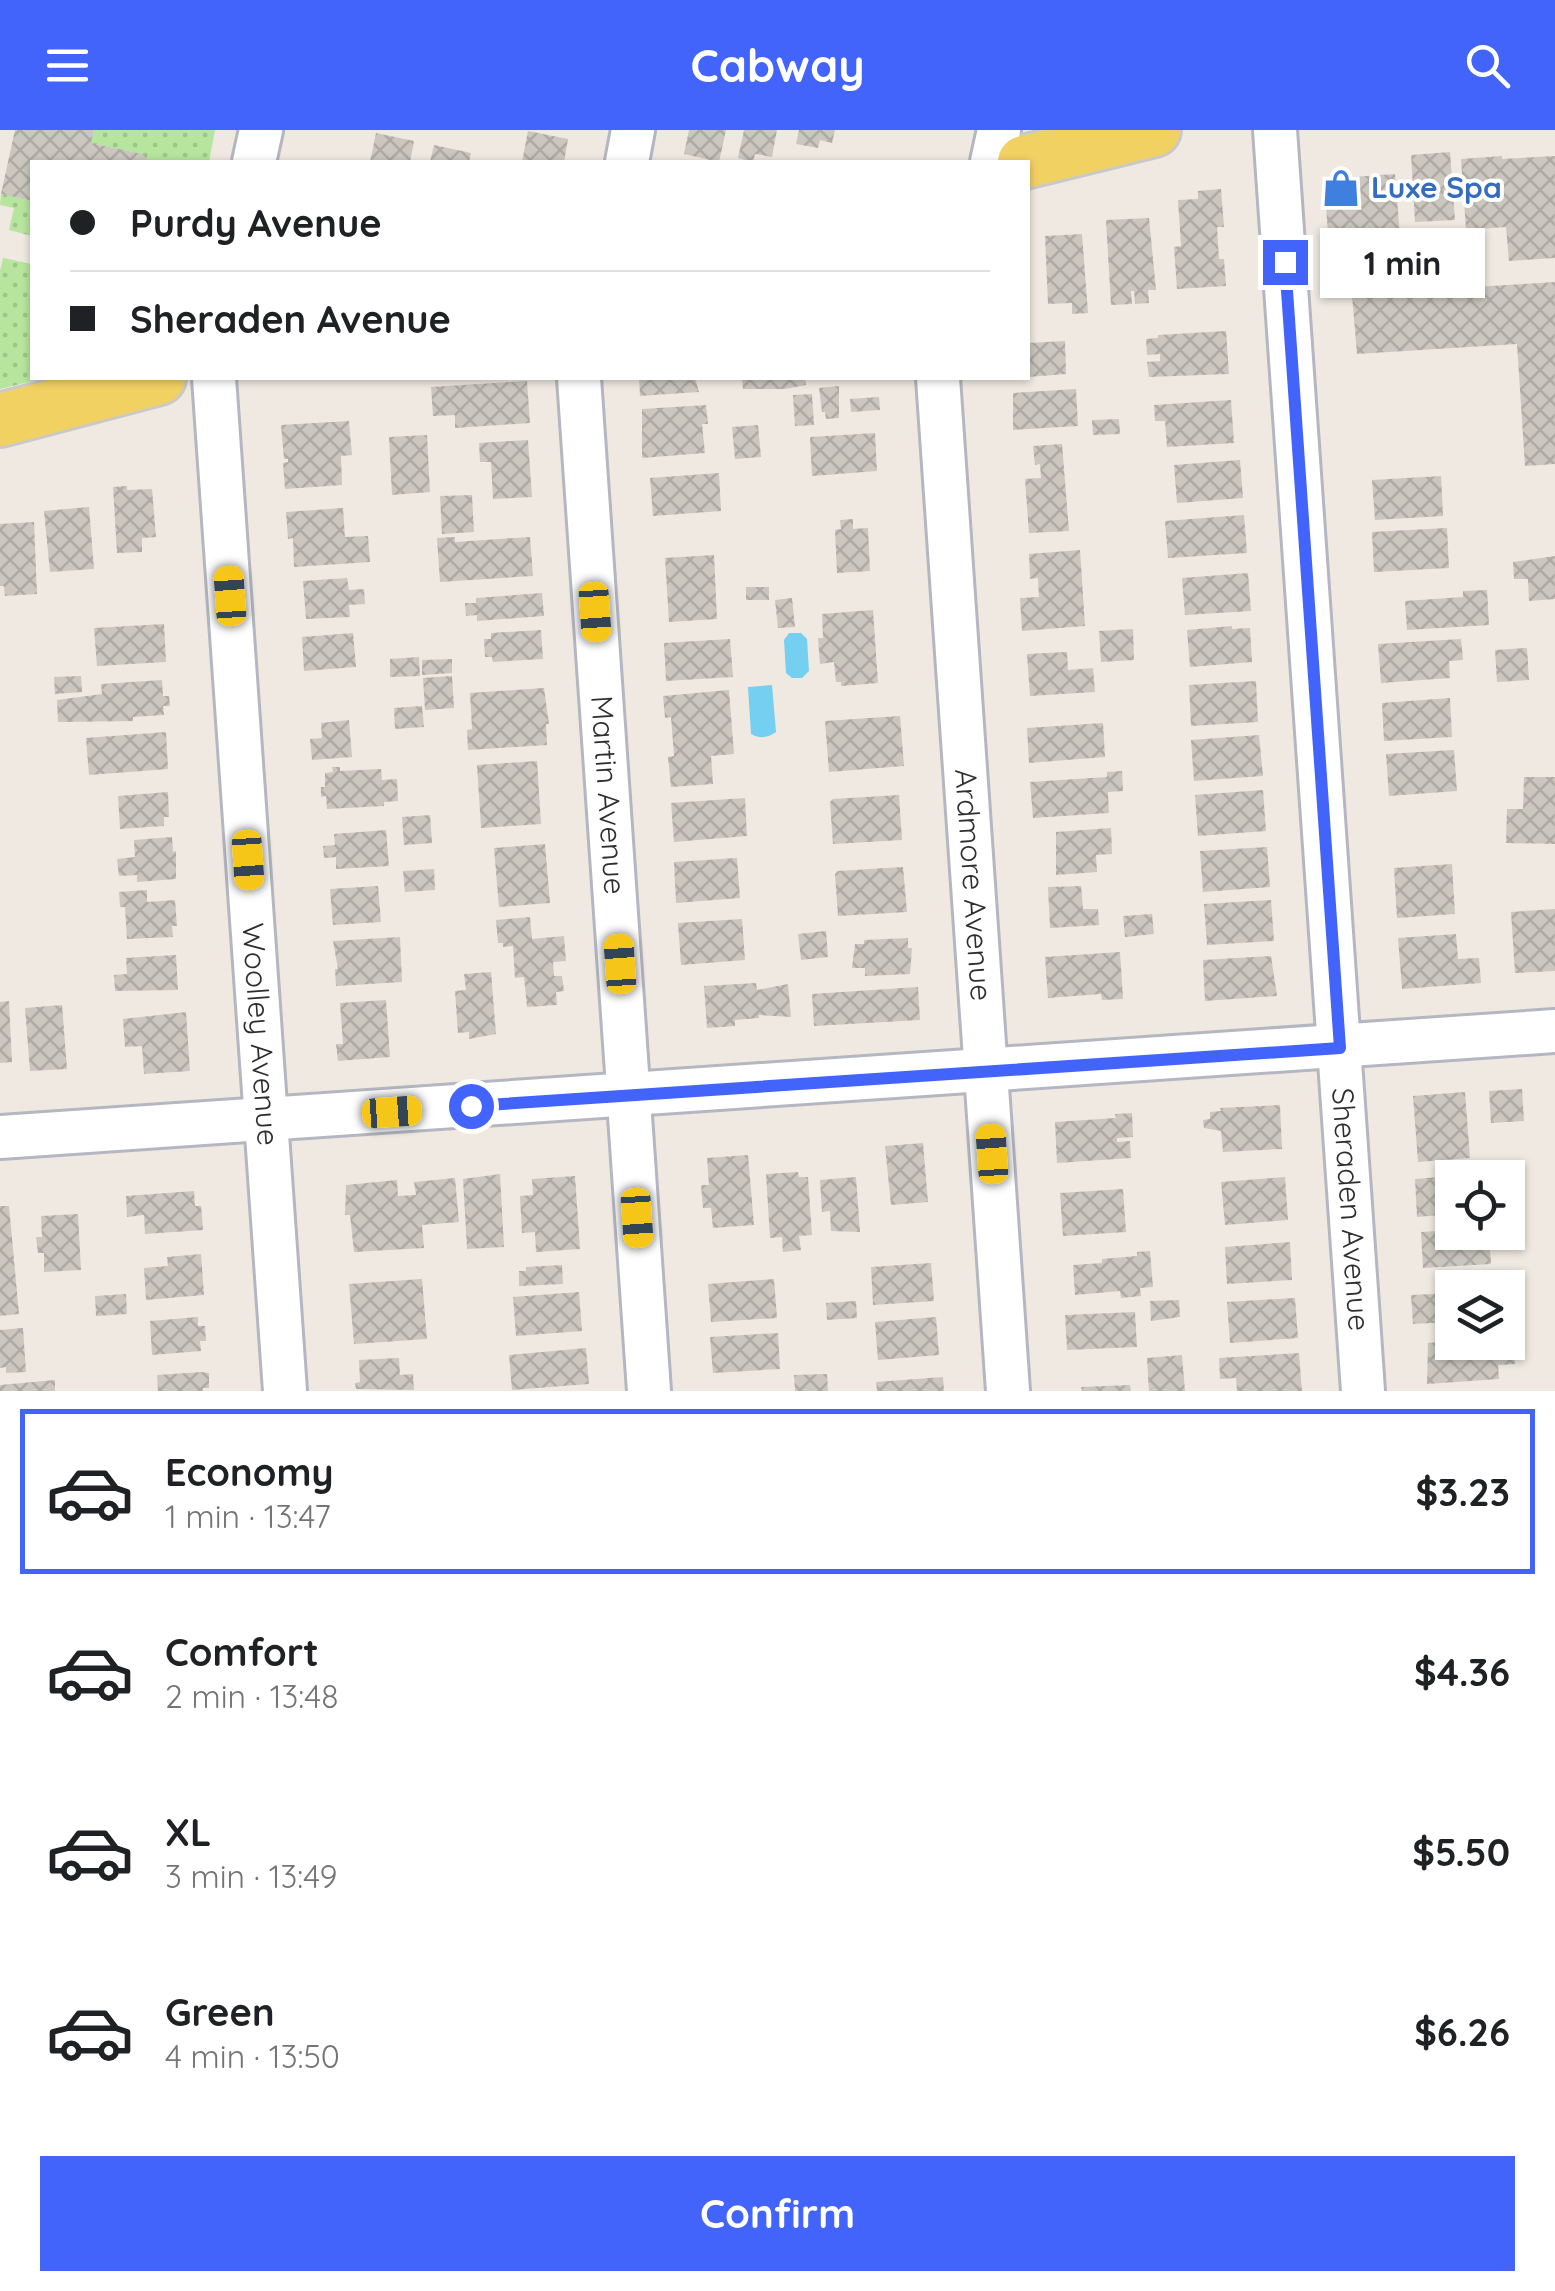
<!DOCTYPE html>
<html lang="en">
<head>
<meta charset="utf-8">
<style>
  :root { --surface:#fff; --page:#f2f2f2; --text:#202124; --muted:#757577; --line:#e0e0e0; --accent:#4264fb }
  body { margin:0; font-family:Quicksand,sans-serif; background:var(--page); color:var(--text); height:100vh; display:flex; flex-direction:column; font-size:38px; white-space:nowrap }
  * { box-sizing:border-box; margin:0 }
  p { font-size:32px; color:var(--muted) }
  .icon { flex:none; width:55px; height:55px; fill:none; stroke:currentColor; stroke-width:2; stroke-linecap:round; stroke-linejoin:round }
  .map { position:relative; height:1261px; overflow:hidden }
  .side { display:flex; flex-direction:column; background:var(--surface); flex:1 }
  .side>* { flex:none }
  .guide { position:absolute; left:30px; top:30px; width:1000px; height:220px; border-radius:0px; box-shadow:0 2px 8px #0004; display:grid; align-content:center; height:220px; padding:0 40px; background:var(--surface) }
  .tools { position:absolute; left:1435px; top:1030px; display:grid; gap:20px }
  .tools a { display:grid; place-items:center; width:90px; height:90px; border-radius:0px; background:var(--surface); box-shadow:0 2px 8px #0004; font-size:50px }
  .end { position:absolute; width:45px; height:45px; margin:-22px; border:12px solid #4264fb; background:#fff; box-shadow:0 0 0 5px #fff }
  .from { border-radius:50% }
  .bubble { position:absolute; height:70px; border-radius:0px; background:var(--surface); box-shadow:0 2px 8px #0004; font-size:32px; font-weight:800; line-height:70px; text-align:center }
  .car { position:absolute; width:30px; height:60px; margin:-30px -15px; border-radius:12px; box-shadow:0 0 8px 2px #0007; background:linear-gradient(#f5c518 24%,#345 0 40%,#f5c518 0 76%,#345 0 86%,#f5c518 0) }
  .guide b { display:flex; align-items:center; gap:35px; height:95px; font-size:38px }
  .guide b+b { border-top:2px solid var(--line) }
  .guide i { width:25px; height:25px; background:var(--text) }
  ul { padding:18px 0 0; list-style:none }
  li { display:flex; align-items:center; gap:30px; height:165px; margin:0 20px 15px; padding:0 20px; border:5px solid transparent; border-radius:0px }
  li div { flex:1 }
  li b { display:block; font-size:38px }
  li em { font-style:normal; font-weight:800 }
  li.active { border-color:var(--accent) }
  li>.icon { width:90px; height:90px; stroke-width:1.5 }
  .action { display:flex; gap:20px; margin-top:auto; padding:20px 40px }
  .action a { flex:1; height:115px; border-radius:0px; background:var(--accent); color:#fff; font-size:40px; font-weight:800; line-height:115px; text-align:center }
  header { display:flex; justify-content:space-between; align-items:center; height:130px; padding:0 40px; background:var(--accent); color:#fff; font-size:45px; font-weight:800 }
  .map>svg:first-child { display:block }
  .grass { fill:url(#grass-dots) }
  .water { fill:#75cff0 }
  .building { fill:url(#building-cross-hatch) }
  .lines { fill:none; stroke-linecap:round; stroke-linejoin:round }
  .minor-casing { stroke:#b4b7c1; stroke-width:48 }
  .major-casing { stroke:#c9c9c9; stroke-width:58 }
  .minor { stroke:#fff; stroke-width:42 }
  .major { stroke:#f2d163; stroke-width:52 }
  .route { stroke:#4264fb; stroke-width:12 }
  .labels { text-anchor:middle; stroke-width:8; stroke-linejoin:round; paint-order:stroke }
  .shop-label { font-size:30px; font-weight:bold; fill:#366cbe; stroke:#fff; text-anchor:start }
  .street-label { font-size:30px; fill:#2e2e2e; stroke:#fff }
</style>
</head>
<body>
<header><svg class="icon" aria-label="menu" viewBox="0 0 24 24"><path d="M4 6h16M4 12h16M4 18h16"/></svg>Cabway<svg class="icon" aria-label="search" viewBox="0 0 24 24"><circle cx="10" cy="10" r="6"/><path d="M15 15l6 6"/></svg></header>
<div class="map">
<svg width="1555" height="1261" viewBox="0 0 1555 1261">
  <defs>
    <pattern id="grass-dots" width="8" height="8" patternUnits="userSpaceOnUse" patternTransform="scale(2.5)"><rect width="8" height="8" fill="#b6e59e"/><path d="M2 2h.1M6 6h.1" fill="none" stroke="#9dc588" stroke-width="1.8" stroke-linecap="round"/></pattern>
    <pattern id="building-cross-hatch" width="8" height="8" patternUnits="userSpaceOnUse" patternTransform="scale(2.5)"><rect width="8" height="8" fill="#cbc7bf"/><path d="M0 0l8 8M0 8l8-8" fill="none" stroke="#afaba4"/></pattern>
  </defs>
  <rect width="100%" height="100%" fill="#efe9e1"/>
  <g class="grass">
    <path d="M94 0H215L209 32H145L146 25 91 13Z"/>
    <path d="M1 64 32 71V106L9 100 14 78 0 75Z"/>
    <path d="M3 128 32 134V248H45L0 259V141Z"/>
  </g>
  <g class="water">
    <path d="M789 503H801L807 509 809 541 802 548H792L786 543 784 510Z"/>
    <path d="M772 555 776 602C767 608 761 609 751 604L748 557Z"/>
  </g>
  <g class="building">
    <path d="M15 0H94L91 13 147 25 145 32H32V71L1 64Z"/>
    <path d="M689 0H726L719 32 684 24Z"/>
    <path d="M744 0H777L772 27 755 24 753 32 738 28Z"/>
    <path d="M799 0H835L832 13 820 10 818 18 796 14Z"/>
    <path d="M528 1 568 9 564 32H522Z"/>
    <path d="M376 3 414 11 410 32H370Z"/>
    <path d="M434 15 471 23 469 32H430Z"/>
    <path d="M1450 22 1455 90 1415 92 1411 25Z"/>
    <path d="M1502 26V29L1555 26V128L1509 131 1506 97 1466 100 1461 29Z"/>
    <path d="M1395 44 1400 106 1363 109 1362 100 1328 103 1324 49Z"/>
    <path d="M1221 59 1224 97H1217L1219 129H1224L1226 156 1177 159 1174 117 1181 116 1178 70 1198 69V61Z"/>
    <path d="M1149 88 1156 160H1148L1149 173 1135 174 1134 161H1131L1132 174 1111 175 1106 90Z"/>
    <path d="M1082 104 1088 183 1072 184V173L1048 174 1045 106Z"/>
    <path d="M1555 152V334L1525 336 1517 214 1357 224 1352 165Z"/>
    <path d="M1226 201 1229 244 1149 247 1147 232 1160 231V224L1147 225 1146 209 1158 208V205Z"/>
    <path d="M1065 211 1066 244 1028 247V213Z"/>
    <path d="M639 248H695L699 262 640 266Z"/>
    <path d="M742 248H805L806 255 785 259H743Z"/>
    <path d="M527 251 530 293 455 298V285L433 286 431 257Z"/>
    <path d="M839 256V288L826 289 825 282H822L819 258Z"/>
    <path d="M1076 259 1078 296 1013 300V263Z"/>
    <path d="M812 264 814 295 795 296 793 265Z"/>
    <path d="M879 267 880 280 851 282 850 269Z"/>
    <path d="M1231 270 1234 313 1167 317 1165 291H1155L1154 275Z"/>
    <path d="M706 275 708 294H702L705 323 642 328V279Z"/>
    <path d="M1119 289 1120 304 1093 305 1092 290Z"/>
    <path d="M349 291 352 325 341 326 342 355 285 359 283 333 288 332V329H284L281 295Z"/>
    <path d="M758 295 761 327 735 329 732 297Z"/>
    <path d="M875 303 877 341 812 346 810 307Z"/>
    <path d="M427 305 430 362 392 365 389 307Z"/>
    <path d="M528 310 532 367 493 369 491 332H480L479 313Z"/>
    <path d="M1062 314 1069 401 1029 403 1025 349 1041 348 1040 334 1035 335 1033 316Z"/>
    <path d="M1240 330 1243 368 1177 373 1174 335Z"/>
    <path d="M719 343 721 381 653 386 650 348Z"/>
    <path d="M1441 346 1443 386 1375 390 1372 350Z"/>
    <path d="M127 356V360L152 359 156 407 142 408V422L117 423 113 357Z"/>
    <path d="M472 365 474 402 442 404 440 366Z"/>
    <path d="M89 377 94 439 50 442 44 381Z"/>
    <path d="M343 378 345 407 368 406 370 432 294 437 293 408 288 409 286 382Z"/>
    <path d="M1244 385 1247 423 1168 428 1165 391Z"/>
    <path d="M853 389V399L868 398 870 441 837 443 835 400 841 399 840 390Z"/>
    <path d="M34 392 37 464 5 466 4 456H0V394Z"/>
    <path d="M1447 398 1449 438 1374 442 1372 402Z"/>
    <path d="M455 407V412L530 407 533 446 440 452 437 408Z"/>
    <path d="M1080 420 1085 496 1022 501 1020 468 1039 467 1038 448 1030 449 1029 424Z"/>
    <path d="M714 425 717 489 669 492 665 428Z"/>
    <path d="M1555 426V469L1529 471 1528 449H1514L1513 432Z"/>
    <path d="M1248 443 1251 481 1185 485 1182 448Z"/>
    <path d="M347 448 349 460 364 459 365 474 349 475 350 487 306 489 303 451Z"/>
    <rect x="746" y="457" width="23" height="13"/>
    <path d="M1487 460 1489 495 1407 500 1405 471 1463 467V461Z"/>
    <path d="M542 463 544 486 477 491V485L466 486 465 473H476V468Z"/>
    <path d="M792 468 795 497 778 498 775 470Z"/>
    <path d="M873 480 878 553 841 556V552H836L834 532 820 534 818 508H823L822 484Z"/>
    <path d="M164 494 166 532 97 536 94 498Z"/>
    <path d="M1232 496V499L1250 498 1252 532 1190 537 1187 500Z"/>
    <path d="M1133 499 1134 530 1101 532 1099 501Z"/>
    <path d="M541 500 543 529 493 532 492 527H485L484 509H491V503Z"/>
    <path d="M353 503 356 537 304 541 302 507Z"/>
    <path d="M730 509 733 547 666 551 664 513Z"/>
    <path d="M1461 509 1463 530 1449 531 1450 548 1381 553 1378 514Z"/>
    <path d="M1527 518 1529 550 1497 552 1495 520Z"/>
    <path d="M1067 522 1068 540 1093 538 1095 562 1030 566 1027 524Z"/>
    <path d="M419 527 420 546 390 547V529Z"/>
    <path d="M452 529V543L422 545V530Z"/>
    <path d="M81 546 82 562 55 564 54 547Z"/>
    <path d="M452 546 454 578 425 580 423 548Z"/>
    <path d="M162 550 163 566H169L170 576H163L164 585 133 587V591L58 592 57 570 102 564 101 554Z"/>
    <path d="M1256 551 1258 592 1191 596 1189 555Z"/>
    <path d="M544 558 549 594H546L547 615 468 620 467 600 472 599 470 563Z"/>
    <path d="M729 560 734 624 711 626 713 654 671 657 668 627 674 626 671 587 665 588 663 566Z"/>
    <path d="M1450 568 1452 607 1384 611 1382 573Z"/>
    <path d="M422 576 424 597 395 599 394 578Z"/>
    <path d="M900 586 904 636 829 642 825 591Z"/>
    <path d="M349 590 352 627 312 630 310 609 322 608 321 593Z"/>
    <path d="M1103 593 1105 627 1029 633 1027 598Z"/>
    <path d="M166 602 168 639 89 645 86 608Z"/>
    <path d="M1259 605 1263 646 1194 651 1191 610Z"/>
    <path d="M1454 620 1457 661 1389 666 1386 624Z"/>
    <path d="M537 631 541 694 481 698 477 635Z"/>
    <path d="M332 637H340V641L381 639 382 650 397 649 398 671 384 672V676L327 679 326 666 321 667V657H325V643L333 642Z"/>
    <path d="M1122 641 1123 661 1108 662 1109 683 1033 688 1030 652 1107 647V642Z"/>
    <path d="M1524 647H1555V714L1506 713 1507 679H1523Z"/>
    <path d="M1263 660 1266 701 1198 706 1195 665Z"/>
    <path d="M168 662 169 687H164V696L120 699 118 666Z"/>
    <path d="M899 665 902 710 833 714 830 672 833 669Z"/>
    <path d="M745 668 747 706 674 712 671 673Z"/>
    <path d="M430 685 432 713 404 715 402 687Z"/>
    <path d="M1111 698 1112 724 1096 725 1097 742 1056 745V702Z"/>
    <path d="M386 700 389 736 336 739V727L324 728 323 716 335 715 334 704Z"/>
    <path d="M172 707 173 722 176 721V749L137 752V745L119 746 117 729 135 727 134 710Z"/>
    <path d="M545 714 550 773 499 777 494 718Z"/>
    <path d="M1267 717 1270 757 1203 762 1200 721Z"/>
    <path d="M737 728 740 768 676 773 674 732Z"/>
    <path d="M1452 734 1455 784 1397 788 1394 738Z"/>
    <path d="M903 737 907 782 838 786 835 744 838 741Z"/>
    <path d="M434 739 435 760 405 762 403 741Z"/>
    <path d="M378 756 381 792 333 795 330 759Z"/>
    <path d="M1081 756 1083 779H1098L1099 795 1050 798 1048 757Z"/>
    <path d="M147 760V772L175 770 177 796H172L173 807 127 809 125 777H120L119 762Z"/>
    <path d="M1271 770 1274 811 1207 815 1204 774Z"/>
    <path d="M1555 779V841L1515 843 1511 782Z"/>
    <path d="M1152 784 1154 804 1125 807 1123 786Z"/>
    <path d="M530 787 532 809 564 806 566 831 553 832 554 846H562L564 861 556 862 557 875 527 877 524 847 515 848 513 816 503 817V813H498L496 790Z"/>
    <path d="M742 789 745 830 681 835 678 793Z"/>
    <path d="M826 801 828 827 801 830 798 804Z"/>
    <path d="M1456 804 1458 829 1479 828 1481 853 1402 859 1398 808Z"/>
    <path d="M400 807 402 852 336 856 335 839H338L333 811Z"/>
    <path d="M908 808V818H912L910 844 865 846V838H852L855 814H864V810Z"/>
    <path d="M1120 822 1123 869 1102 870 1101 864 1048 868 1045 827Z"/>
    <path d="M176 825 178 860 115 861 114 845 127 844 126 828Z"/>
    <path d="M1271 826 1277 866 1205 871 1203 830Z"/>
    <path d="M491 842 496 904 469 909V902L458 903 455 861 466 860 464 844Z"/>
    <path d="M756 853 757 860 788 854 791 887 759 885V888L735 890V896L707 898 704 856Z"/>
    <path d="M918 857 920 890 814 896 812 864Z"/>
    <path d="M386 870 390 927 338 931 336 914H343L340 873Z"/>
    <path d="M9 871 12 932 0 933V872Z"/>
    <path d="M62 875 67 939 30 941 25 878Z"/>
    <path d="M186 882 190 941 144 944 142 916 125 917 123 889Z"/>
    <path d="M1522 959 1524 991 1491 993 1489 961Z"/>
    <path d="M1465 962 1470 1028 1418 1032 1413 966Z"/>
    <path d="M1280 975 1282 1019 1223 1022 1221 1001 1204 998 1203 990 1210 989V982L1221 981 1220 978Z"/>
    <path d="M1132 983 1133 1007 1117 1008V1012L1130 1011 1131 1028 1057 1033 1055 992 1116 988 1115 984Z"/>
    <path d="M923 1013 928 1072 891 1075 885 1016Z"/>
    <path d="M748 1025 754 1095 713 1098 711 1078H703L701 1055H709L707 1028Z"/>
    <path d="M798 1042 799 1047H808L812 1105 799 1106 801 1120 783 1122 782 1107 770 1108 766 1044Z"/>
    <path d="M500 1044 504 1117 467 1119 463 1049Z"/>
    <path d="M575 1046 580 1119 536 1122 535 1102 522 1103 520 1066 533 1065 532 1049Z"/>
    <path d="M1452 1046V1084L1417 1087 1415 1049Z"/>
    <path d="M856 1047 860 1102 831 1101 830 1081 822 1082 820 1050Z"/>
    <path d="M1285 1047 1288 1090 1225 1095 1221 1052Z"/>
    <path d="M455 1048 459 1092 422 1095 424 1118 354 1122 350 1085H345L346 1055 397 1050 398 1066 416 1065 414 1052Z"/>
    <path d="M1123 1059 1126 1102 1063 1106 1060 1063Z"/>
    <path d="M194 1061 195 1076H201L203 1100 145 1104 144 1085 127 1087 126 1066Z"/>
    <path d="M0 1076H9L19 1184 0 1186Z"/>
    <path d="M78 1084 81 1140 44 1142V1123H38L36 1107H42L41 1086Z"/>
    <path d="M1452 1100 1489 1102 1491 1134 1423 1138 1421 1102Z"/>
    <path d="M1290 1112 1292 1150 1227 1154 1225 1117Z"/>
    <path d="M1150 1121 1153 1157 1140 1158 1141 1166 1121 1168 1120 1161 1075 1165 1073 1135 1102 1133V1129L1137 1126V1122Z"/>
    <path d="M201 1124 204 1165 146 1170 144 1138 168 1136 167 1127Z"/>
    <path d="M931 1133 934 1171 873 1175 871 1137Z"/>
    <path d="M562 1135 563 1154 519 1156V1141H526V1137Z"/>
    <path d="M422 1149 427 1209 354 1214 349 1154Z"/>
    <path d="M774 1149 777 1188 711 1192 708 1154Z"/>
    <path d="M579 1162 582 1201 516 1206 513 1167Z"/>
    <path d="M1452 1163V1192L1413 1194 1411 1165Z"/>
    <path d="M126 1164 127 1184 96 1186 95 1166Z"/>
    <path d="M1295 1168 1298 1208 1230 1213 1227 1172Z"/>
    <path d="M1179 1170 1180 1187 1151 1191 1150 1171Z"/>
    <path d="M856 1171 857 1188 827 1190 826 1173Z"/>
    <path d="M1135 1182 1137 1217 1067 1220 1065 1185Z"/>
    <path d="M198 1187V1196H205L206 1211H200L201 1221 152 1225 150 1191Z"/>
    <path d="M936 1187 939 1225 878 1230 875 1192Z"/>
    <path d="M23 1198 26 1242 6 1243V1237L0 1238V1200Z"/>
    <path d="M778 1203 780 1239 713 1243 710 1207Z"/>
    <path d="M1452 1211H1513L1515 1234 1498 1235 1499 1249 1427 1254 1428 1213Z"/>
    <path d="M586 1218 589 1254 512 1260 509 1225Z"/>
    <path d="M1299 1223 1302 1261H1237L1236 1248 1220 1249 1219 1228Z"/>
    <path d="M1182 1225 1185 1261H1149L1147 1228Z"/>
    <path d="M399 1228 400 1245 413 1244 414 1260 356 1259 355 1253 360 1252 359 1230Z"/>
    <path d="M202 1242 209 1243V1258H203V1261H158L157 1245Z"/>
    <path d="M827 1244 828 1261H795L794 1245Z"/>
    <path d="M943 1247 944 1261H877L876 1252Z"/>
    <path d="M55 1250V1261H0V1255Z"/>
    <path d="M1130 1255 1131 1261H1082L1081 1257Z"/>
  </g>
  <g class="lines">
    <g class="minor-casing">
      <g id="minor">
        <path id="s1" d="M1275 0 1363 1261"/>
        <path d="M254 32 261 0"/>
        <path d="M627 32 633 0"/>
        <path d="M992 32 999 0"/>
        <path id="s2" d="M214 248 285 1261"/>
        <path id="s3" d="M579 248 649 1261"/>
        <path id="s4" d="M938 248 1008 1261"/>
        <path d="M0 1007 1555 901"/>
      </g>
    </g>
    <g class="major-casing">
      <g id="major">
        <path d="M1024 32 1154 0"/>
        <path d="M0 290 159 248"/>
      </g>
    </g>
    <use href="#minor" class="minor"/>
    <use href="#major" class="major"/>
  </g>
  <g class="lines">
    <path class="route" d="M471 976 1340 918 1285 132"/>
  </g>
  <defs>
    <g id="shop-bare" transform="scale(3)"><path d="M-5-2.5h2.3a2.7 3.5 0 0 1 5.4 0H5L5.5 6h-11ZM-1.5-2.5h3a1.5 2.3 0 0 0-3 0Z" fill="#3f7fe0" stroke="#fff" stroke-width="2.5" paint-order="stroke"/></g>
  </defs>
  <g fill-rule="evenodd">
    <use href="#shop-bare" x="1341" y="58"/>
  </g>
  <g class="labels">
    <g class="shop-label">
      <text x="1371" y="68">Luxe Spa</text>
    </g>
    <g class="street-label">
      <text dy="10" stroke="none"><textPath href="#s3" startOffset="418">Martin Avenue</textPath></text>
      <text dy="10" stroke="none"><textPath href="#s4" startOffset="508">Ardmore Avenue</textPath></text>
      <text dy="10" stroke="none"><textPath href="#s2" startOffset="658">Woolley Avenue</textPath></text>
      <text dy="10" stroke="none"><textPath href="#s1" startOffset="1082">Sheraden Avenue</textPath></text>
    </g>
  </g>
</svg>
<div class="tools">
<a><svg class="icon" aria-label="locate" viewBox="0 0 24 24"><circle cx="12" cy="12" r="6"/><path d="M12 2v4M12 18v4M2 12h4M18 12h4"/></svg></a>
<a><svg class="icon" aria-label="layers" viewBox="0 0 24 24"><path d="M12 4l9 5-9 5-9-5zM3 14l9 5 9-5"/></svg></a>
</div>
<i class="end from" style="left:471px;top:976px"></i>
<i class="end" style="left:1285px;top:132px"></i>
<div class="bubble" style="left:1320px;top:98px;width:165px">1 min</div>
<i class="car" style="left:230px;top:466px;rotate:356deg"></i>
<i class="car" style="left:595px;top:482px;rotate:176deg"></i>
<i class="car" style="left:248px;top:730px;rotate:176deg"></i>
<i class="car" style="left:620px;top:834px;rotate:356deg"></i>
<i class="car" style="left:392px;top:982px;rotate:86deg"></i>
<i class="car" style="left:992px;top:1024px;rotate:356deg"></i>
<i class="car" style="left:637px;top:1088px;rotate:176deg"></i>
<div class="guide">
<b><i class="from"></i>Purdy Avenue</b>
<b><i></i>Sheraden Avenue</b>
</div>
</div>
<section class="side">
<ul>
<li class="active"><svg class="icon" aria-label="car" viewBox="0 0 24 24"><path d="M5 17H2v-5l4-1 3-4h7l3 4 3 1v5h-3M9 17h6M6 11h13"/><circle cx="7" cy="17" r="2"/><circle cx="17" cy="17" r="2"/></svg><div><b>Economy</b><p>1 min · 13:47</p></div><em>$3.23</em></li>
<li><svg class="icon" aria-label="car" viewBox="0 0 24 24"><path d="M5 17H2v-5l4-1 3-4h7l3 4 3 1v5h-3M9 17h6M6 11h13"/><circle cx="7" cy="17" r="2"/><circle cx="17" cy="17" r="2"/></svg><div><b>Comfort</b><p>2 min · 13:48</p></div><em>$4.36</em></li>
<li><svg class="icon" aria-label="car" viewBox="0 0 24 24"><path d="M5 17H2v-5l4-1 3-4h7l3 4 3 1v5h-3M9 17h6M6 11h13"/><circle cx="7" cy="17" r="2"/><circle cx="17" cy="17" r="2"/></svg><div><b>XL</b><p>3 min · 13:49</p></div><em>$5.50</em></li>
<li><svg class="icon" aria-label="car" viewBox="0 0 24 24"><path d="M5 17H2v-5l4-1 3-4h7l3 4 3 1v5h-3M9 17h6M6 11h13"/><circle cx="7" cy="17" r="2"/><circle cx="17" cy="17" r="2"/></svg><div><b>Green</b><p>4 min · 13:50</p></div><em>$6.26</em></li>
</ul>
<div class="action"><a>Confirm</a></div>
</section>
</body>
</html>
